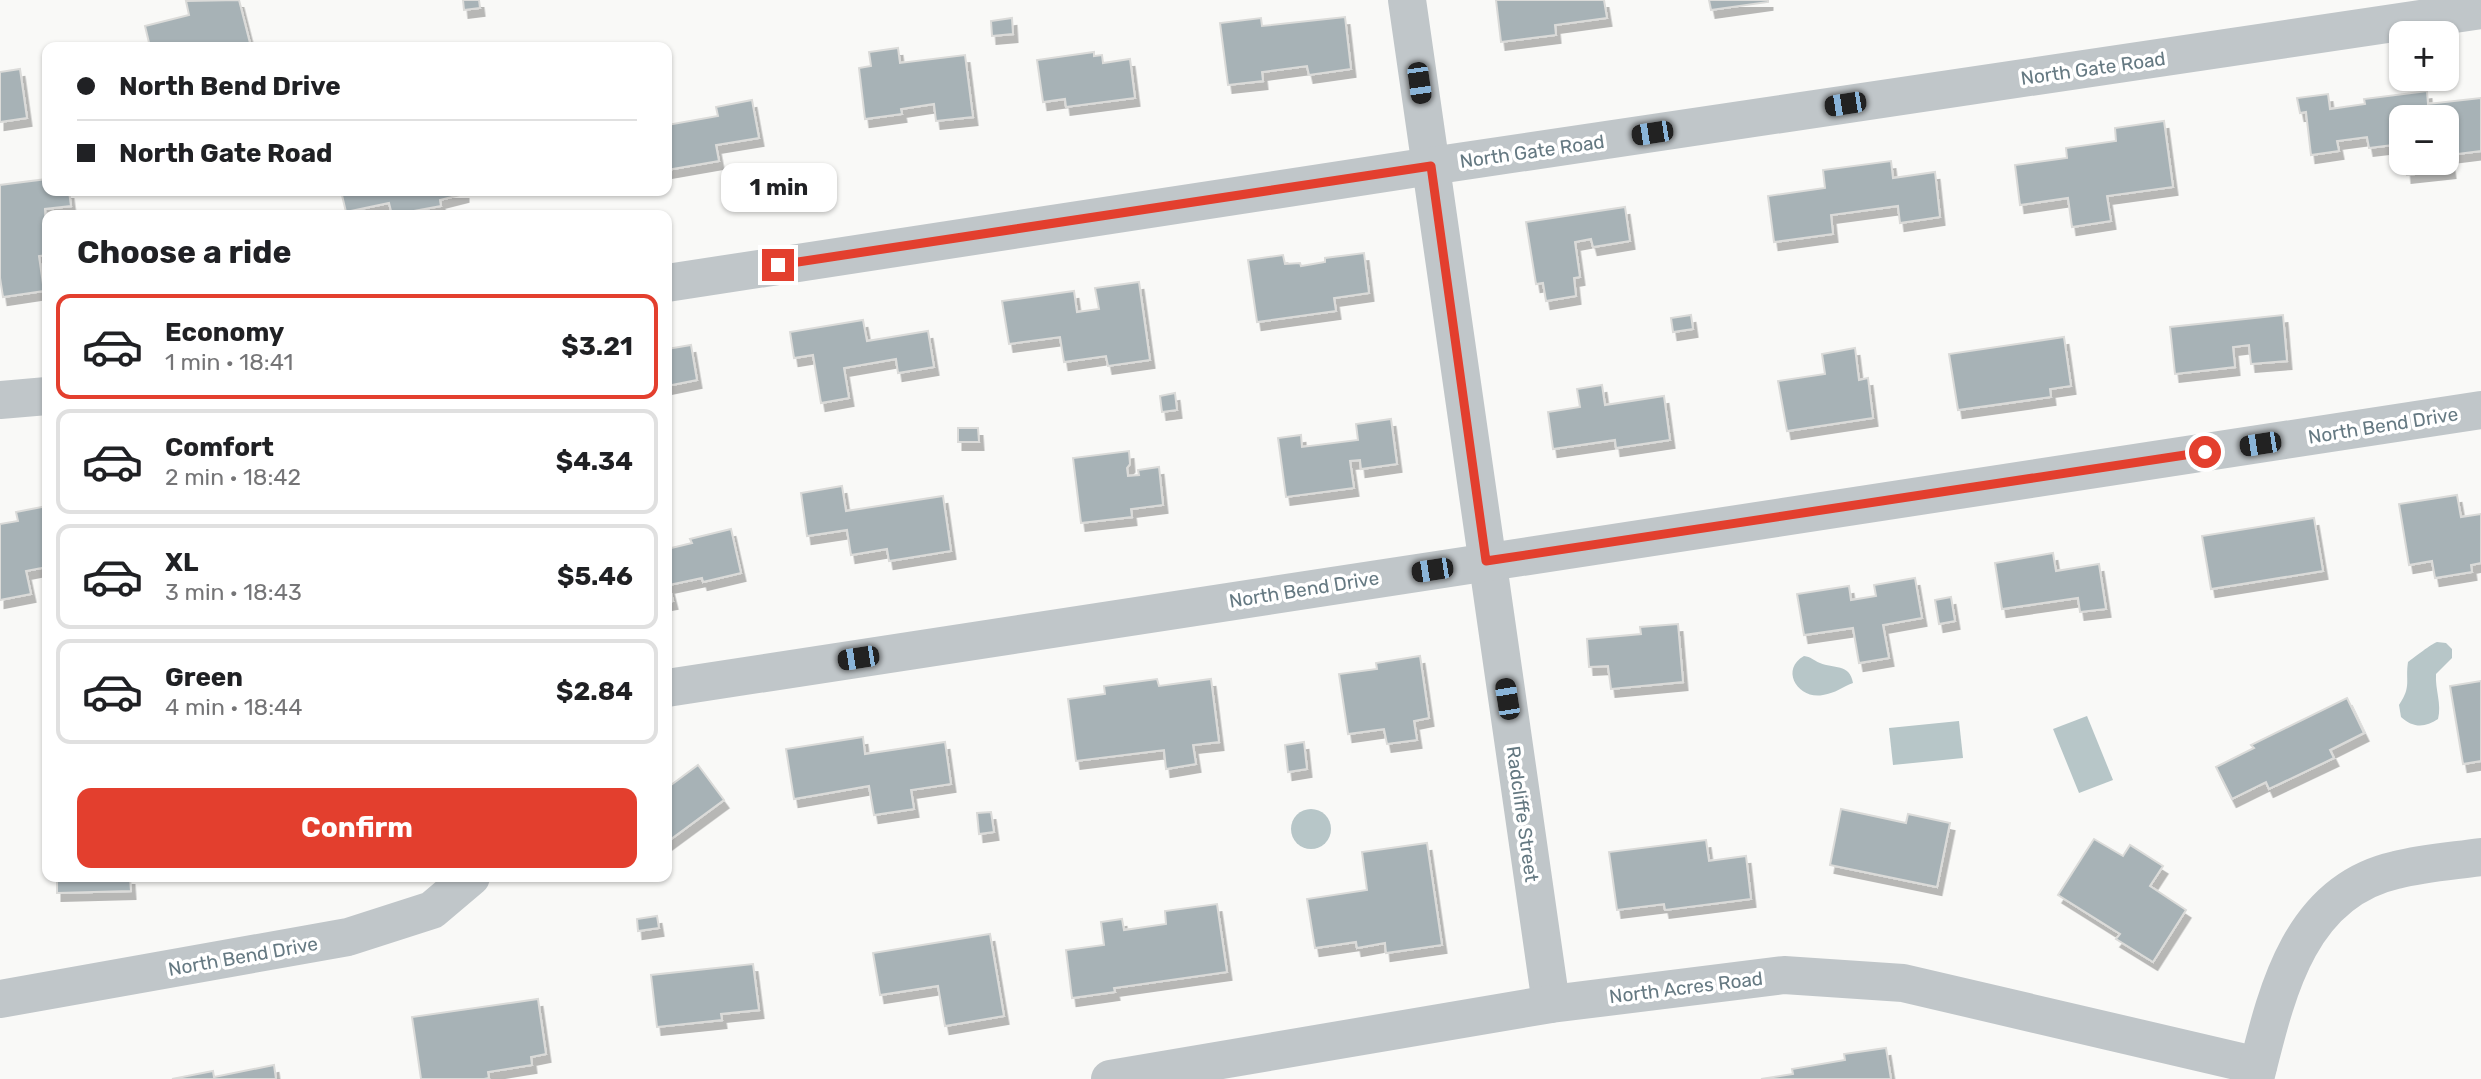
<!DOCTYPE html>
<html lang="en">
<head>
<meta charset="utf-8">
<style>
  :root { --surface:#fff; --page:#f6f6f6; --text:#202124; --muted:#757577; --line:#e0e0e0; --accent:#e33f2e }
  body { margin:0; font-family:Rubik,sans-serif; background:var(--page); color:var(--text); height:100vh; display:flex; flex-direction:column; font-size:26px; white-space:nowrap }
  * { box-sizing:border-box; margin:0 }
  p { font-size:23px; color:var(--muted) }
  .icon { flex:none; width:38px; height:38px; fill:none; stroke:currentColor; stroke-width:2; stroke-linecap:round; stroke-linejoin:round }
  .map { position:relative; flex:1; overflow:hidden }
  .details { position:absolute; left:42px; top:210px; width:630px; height:672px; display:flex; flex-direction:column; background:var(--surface); border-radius:14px; box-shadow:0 2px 5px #0004 }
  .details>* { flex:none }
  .hud { position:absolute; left:42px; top:42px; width:630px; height:154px; border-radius:14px; box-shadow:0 2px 5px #0004; display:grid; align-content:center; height:154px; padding:0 35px; background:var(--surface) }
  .tools { position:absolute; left:2389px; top:21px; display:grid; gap:14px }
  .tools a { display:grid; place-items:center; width:70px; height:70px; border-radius:14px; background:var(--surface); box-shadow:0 2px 5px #0004; font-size:35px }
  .end { position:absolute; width:32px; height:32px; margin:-16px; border:9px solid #e33f2e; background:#fff; box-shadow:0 0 0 4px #fff }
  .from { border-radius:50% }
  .bubble { position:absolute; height:49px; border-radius:14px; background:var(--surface); box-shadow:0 2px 5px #0004; font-size:23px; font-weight:700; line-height:49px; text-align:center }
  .car { position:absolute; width:21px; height:42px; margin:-21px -10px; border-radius:9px; box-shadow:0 0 5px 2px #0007; background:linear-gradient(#222 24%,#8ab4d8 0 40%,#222 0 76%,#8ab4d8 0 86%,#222 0) }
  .hud b { display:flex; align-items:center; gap:24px; height:66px; font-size:26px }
  .hud b+b { border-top:2px solid var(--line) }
  .hud i { width:18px; height:18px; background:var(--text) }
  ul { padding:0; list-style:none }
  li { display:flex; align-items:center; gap:21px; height:105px; margin:0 14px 10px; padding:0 21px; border:4px solid var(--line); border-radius:14px }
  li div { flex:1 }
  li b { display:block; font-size:26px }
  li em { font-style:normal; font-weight:700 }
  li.active { border-color:var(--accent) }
  li>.icon { width:63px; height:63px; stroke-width:1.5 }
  h2 { padding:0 35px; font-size:32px; line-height:84px }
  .cta { display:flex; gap:14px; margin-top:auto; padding:14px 35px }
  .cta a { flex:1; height:80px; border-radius:14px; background:var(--accent); color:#fff; font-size:28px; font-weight:700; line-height:80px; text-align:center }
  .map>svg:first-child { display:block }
  .water { fill:#b7c6c8 }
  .building { fill:#a7b2b6; stroke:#dbdbd9; stroke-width:2; filter:url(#shadow) }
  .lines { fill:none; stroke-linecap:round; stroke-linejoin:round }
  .minor { stroke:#c0c6c9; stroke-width:38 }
  .route { stroke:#e33f2e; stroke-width:9 }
  .labels { text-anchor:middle; stroke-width:7; stroke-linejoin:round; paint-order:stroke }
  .street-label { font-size:19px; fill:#657982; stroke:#fff }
</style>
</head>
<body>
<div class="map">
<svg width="2481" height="1079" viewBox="0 0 2481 1079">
  <defs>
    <filter id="shadow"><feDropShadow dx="4.5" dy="8" stdDeviation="0" flood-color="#0004"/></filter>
  </defs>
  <rect width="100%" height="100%" fill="#f9f9f7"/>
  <g class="water">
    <path d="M2437 642 2446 643 2452 649V658L2436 674C2435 690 2442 704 2438 719 2425 728 2413 728 2401 717L2399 705C2412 686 2405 681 2408 662 2415 657 2431 644 2437 642Z"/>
    <path d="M1804 656C1811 657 1813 660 1820 663 1833 669 1850 663 1853 683 1842 687 1836 693 1823 695 1799 700 1779 670 1804 656Z"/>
    <path d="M2087 716 2113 780 2079 793 2053 729Z"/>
    <path d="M1959 721 1963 758 1893 765 1889 728Z"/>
    <circle cx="1311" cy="829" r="20"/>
  </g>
  <g class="building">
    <path d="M239 0 251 47H150L145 26 189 15 186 1Z"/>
    <path d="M463 0H479L480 8 464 10Z"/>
    <path d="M1496 0H1604L1607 18 1555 25 1556 35 1501 42Z"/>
    <path d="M1709 0H1768V2L1711 10Z"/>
    <path d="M1345 17 1351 69 1309 75 1307 66 1262 72 1263 81 1228 85 1220 23 1261 18 1262 26Z"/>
    <path d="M1012 18 1013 34 992 36 991 21Z"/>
    <path d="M898 48 900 63 965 55 973 117 936 121 934 104 901 109 902 114 865 119 859 68 871 66 869 52Z"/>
    <path d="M1094 52V56L1102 55 1103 63 1130 59 1135 98 1066 107 1065 99 1043 102 1037 60Z"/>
    <path d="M20 69 27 118 0 122V72Z"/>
    <path d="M2427 91 2428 104 2481 98V151L2449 155 2451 170 2407 175 2406 163H2446V117H2401V144L2369 148 2367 137 2337 141 2339 151 2311 155 2306 112 2300 113 2297 98 2328 94 2330 109 2365 104 2364 99Z"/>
    <path d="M752 100 759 138 716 145 719 161 667 170V125L718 116 716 107Z"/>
    <path d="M2164 121 2173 187 2107 196 2111 221 2072 227 2068 198 2020 205 2015 165 2067 158 2066 148 2116 141 2115 128Z"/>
    <path d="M1891 161 1893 178 1935 172 1940 217 1900 223 1898 206 1831 215 1833 234 1774 242 1768 196 1825 188 1823 170Z"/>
    <path d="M47 179V191H69L71 206 45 209 47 255 39 256 44 291 3 297 0 278V185Z"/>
    <path d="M341 191H464V194L440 200 441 206 392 215 389 203 346 212Z"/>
    <path d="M1625 207 1630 241 1593 247 1591 239 1575 242 1580 277 1574 278 1576 296 1546 301 1543 283 1536 284 1526 222Z"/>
    <path d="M1364 253 1369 293 1334 298 1336 311 1257 322 1248 260 1283 255 1285 264 1300 263 1301 266 1325 262V258Z"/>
    <path d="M1139 282 1150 360 1108 366 1106 356 1064 362 1060 337 1009 344 1002 301 1074 291 1077 312 1099 309 1095 288Z"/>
    <path d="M1691 315 1693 329 1673 332 1671 318Z"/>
    <path d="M2283 315 2287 361 2251 364 2249 345 2233 347 2235 367 2175 374 2170 327Z"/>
    <path d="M863 320 867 341 928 331 934 367 898 373 896 359 844 368 849 398 821 403 813 355 794 358 790 332Z"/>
    <path d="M2064 337 2071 386 2050 389 2051 397 1958 410 1949 354Z"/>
    <path d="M691 345 697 380 667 386V349Z"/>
    <path d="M1855 348 1859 380 1868 378 1873 418 1787 431 1778 381 1825 374 1822 354Z"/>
    <path d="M1602 385 1605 405 1664 396 1670 440 1616 448 1615 440 1553 449 1548 412 1580 407 1577 389Z"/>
    <path d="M1175 393 1177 410 1162 412 1160 396Z"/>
    <path d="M1391 419 1397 464 1361 469 1360 460 1350 461 1354 488 1286 497 1278 438 1301 435 1302 447 1358 440 1356 424Z"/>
    <path d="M958 428H978L979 442H958Z"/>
    <path d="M1129 451 1130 464 1127 468 1128 476 1139 475 1138 470 1159 467 1163 505 1131 509 1132 517 1081 523 1073 458Z"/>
    <path d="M842 486 846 511 943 496 951 551 889 561 887 549 851 555 847 530 807 536 801 493Z"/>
    <path d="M2457 495 2461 517 2481 514V563L2471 565 2472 572 2435 578 2432 561 2409 565 2399 504Z"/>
    <path d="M47 506V567L26 571 31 594 0 600V524L18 521 16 512Z"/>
    <path d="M2314 518 2323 571 2211 589 2202 536Z"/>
    <path d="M731 529 741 573 703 582 702 578 669 585 673 601 667 602V549L692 543 690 539Z"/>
    <path d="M2053 553 2056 571 2099 564 2106 609 2080 612 2078 598 2002 609 1995 563Z"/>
    <path d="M1915 578 1922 618 1883 625 1889 658 1859 663 1853 628 1804 635 1797 594 1849 586 1851 600 1876 596 1874 585Z"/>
    <path d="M1951 597 1955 621 1939 624 1935 600Z"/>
    <path d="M1678 624 1683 682 1611 689 1608 666 1589 667 1587 639 1641 634 1640 627Z"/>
    <path d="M1420 656 1429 718 1414 721 1417 740 1387 744 1384 729 1348 734 1339 674 1377 669 1376 663Z"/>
    <path d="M1157 679 1159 686 1211 679 1219 742 1193 745 1196 764 1166 769 1164 750 1076 761 1068 699 1105 694 1104 686Z"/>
    <path d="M2481 681V761L2463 764 2450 686Z"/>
    <path d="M2347 698 2364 733 2330 750 2334 758 2269 789 2266 782 2232 799 2216 767 2254 748 2251 745Z"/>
    <path d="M863 737 865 754 945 742 951 784 911 790 914 809 874 815 869 786 794 799 786 749Z"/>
    <path d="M1304 742 1307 769 1288 772 1285 745Z"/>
    <path d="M698 765 724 800 667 842V788Z"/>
    <path d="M1841 809 1906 823 1908 814 1950 823 1937 887 1830 865Z"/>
    <path d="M991 812 994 832 979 834 977 813Z"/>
    <path d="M2094 839 2123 856 2130 845 2163 866 2150 886 2186 910 2153 962 2116 939 2120 934 2058 895Z"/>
    <path d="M1706 840 1709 861 1746 856 1751 899 1665 910 1664 904 1617 910 1609 852Z"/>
    <path d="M1427 843 1442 945 1386 953 1385 943 1357 948 1356 942 1315 948 1307 899 1367 890 1362 852Z"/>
    <path d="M57 877H130L131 891 57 893Z"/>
    <path d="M1217 904 1227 972 1114 988 1115 992 1072 998 1066 950 1104 945 1101 922 1122 919 1124 930 1166 924 1165 911Z"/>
    <path d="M657 916 659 928 638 931 637 919Z"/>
    <path d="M990 934 1004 1016 945 1026 938 986 880 995 873 953Z"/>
    <path d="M753 964 759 1010 721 1014 722 1020 657 1027 651 975Z"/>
    <path d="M538 999 546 1054 531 1057 532 1065 488 1072 489 1078 484 1079H421L412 1017Z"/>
    <path d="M1886 1048 1891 1079H1761L1793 1074 1792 1069 1845 1060 1844 1054Z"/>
    <path d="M274 1065 276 1079H172L213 1071 214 1077Z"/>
  </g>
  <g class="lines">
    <g class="minor">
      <path d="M1407 0 1551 1004"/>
      <path d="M667 283 1431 166 2481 10"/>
      <path d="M0 400 47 396"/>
      <path d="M667 688 2481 410"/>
      <path d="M0 999 348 937 432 910 471 877"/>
      <path d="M1110 1079 1551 1004 1784 975 1903 983 2258 1066"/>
      <path d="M2255 1079C2276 995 2298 892 2396 870 2424 863 2453 861 2481 857"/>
    </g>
  </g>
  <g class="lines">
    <path class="route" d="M778 265 1431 166 1486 561 2205 452"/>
  </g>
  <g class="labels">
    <g class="street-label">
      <text transform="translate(2093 68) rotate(-8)" y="7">North Gate Road</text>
      <text transform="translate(1532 151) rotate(-8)" y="7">North Gate Road</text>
      <text transform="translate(2383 425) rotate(-9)" y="7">North Bend Drive</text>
      <text transform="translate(1304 589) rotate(-9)" y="7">North Bend Drive</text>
      <text transform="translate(1523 814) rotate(82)" y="7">Radcliffe Street</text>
      <text transform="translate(243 956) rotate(-10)" y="7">North Bend Drive</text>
      <text transform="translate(1686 987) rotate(-7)" y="7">North Acres Road</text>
    </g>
  </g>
</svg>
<div class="tools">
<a>+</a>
<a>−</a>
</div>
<i class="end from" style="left:2205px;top:452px"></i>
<i class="end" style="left:778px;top:265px"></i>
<div class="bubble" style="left:721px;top:163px;width:116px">1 min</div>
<i class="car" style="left:1419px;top:83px;rotate:172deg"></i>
<i class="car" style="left:1845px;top:104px;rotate:261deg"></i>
<i class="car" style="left:1652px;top:133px;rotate:261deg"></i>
<i class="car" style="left:2260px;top:444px;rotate:261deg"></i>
<i class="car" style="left:1432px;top:570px;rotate:261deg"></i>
<i class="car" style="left:858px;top:658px;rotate:261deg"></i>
<i class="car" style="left:1507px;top:699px;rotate:351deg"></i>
<div class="hud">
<b><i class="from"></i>North Bend Drive</b>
<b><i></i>North Gate Road</b>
</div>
<section class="details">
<h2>Choose a ride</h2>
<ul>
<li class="active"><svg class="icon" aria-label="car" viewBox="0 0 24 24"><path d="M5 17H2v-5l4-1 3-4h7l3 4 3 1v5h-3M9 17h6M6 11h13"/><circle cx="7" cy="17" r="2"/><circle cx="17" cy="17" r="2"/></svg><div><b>Economy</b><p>1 min · 18:41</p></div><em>$3.21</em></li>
<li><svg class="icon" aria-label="car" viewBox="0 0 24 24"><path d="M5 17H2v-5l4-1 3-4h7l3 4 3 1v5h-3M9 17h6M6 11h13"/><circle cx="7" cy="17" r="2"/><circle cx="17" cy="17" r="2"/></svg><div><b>Comfort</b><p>2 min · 18:42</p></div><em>$4.34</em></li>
<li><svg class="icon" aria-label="car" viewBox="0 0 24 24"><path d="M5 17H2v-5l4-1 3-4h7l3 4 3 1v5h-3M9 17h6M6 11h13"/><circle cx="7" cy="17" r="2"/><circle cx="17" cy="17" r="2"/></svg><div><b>XL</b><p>3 min · 18:43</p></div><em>$5.46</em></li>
<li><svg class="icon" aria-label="car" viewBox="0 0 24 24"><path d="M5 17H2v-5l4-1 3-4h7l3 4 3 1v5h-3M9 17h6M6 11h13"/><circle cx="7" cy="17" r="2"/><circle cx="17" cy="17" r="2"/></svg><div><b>Green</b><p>4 min · 18:44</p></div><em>$2.84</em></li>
</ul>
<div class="cta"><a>Confirm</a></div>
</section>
</div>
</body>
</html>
